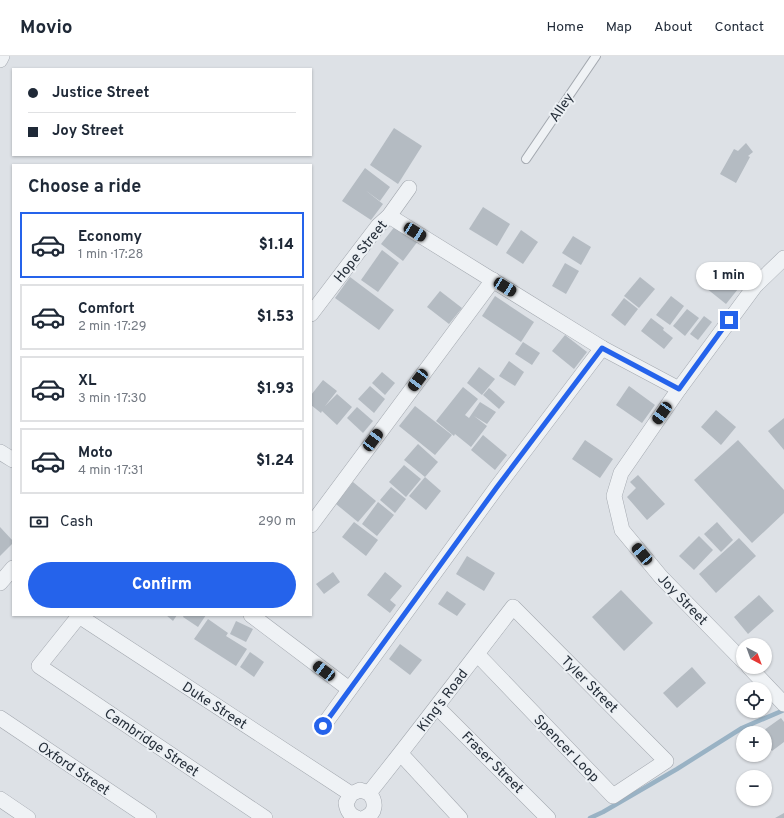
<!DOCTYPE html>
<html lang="en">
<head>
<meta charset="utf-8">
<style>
  :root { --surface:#fff; --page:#f2f2f3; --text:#1f2937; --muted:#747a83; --line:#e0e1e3; --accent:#2563eb }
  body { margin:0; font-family:Overpass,sans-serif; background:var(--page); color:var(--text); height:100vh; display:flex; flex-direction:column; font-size:15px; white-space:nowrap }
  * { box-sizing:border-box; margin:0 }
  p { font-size:13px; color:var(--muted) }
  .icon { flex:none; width:22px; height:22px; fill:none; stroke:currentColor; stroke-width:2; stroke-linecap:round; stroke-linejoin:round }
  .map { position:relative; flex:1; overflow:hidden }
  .details { position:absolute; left:12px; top:108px; width:300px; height:452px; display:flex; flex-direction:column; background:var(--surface); border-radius:0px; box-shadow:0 1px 3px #0004 }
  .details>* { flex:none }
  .hud { position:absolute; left:12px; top:12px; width:300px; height:88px; border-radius:0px; box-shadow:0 1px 3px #0004; display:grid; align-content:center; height:88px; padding:0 16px; background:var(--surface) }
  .needle { width:26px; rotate:139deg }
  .tools { position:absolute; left:736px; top:582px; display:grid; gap:8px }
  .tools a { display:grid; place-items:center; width:36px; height:36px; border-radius:50%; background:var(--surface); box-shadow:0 1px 3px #0004; font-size:20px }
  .end { position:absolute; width:18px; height:18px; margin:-9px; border:5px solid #2563eb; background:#fff; box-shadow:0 0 0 2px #fff }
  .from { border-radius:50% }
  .bubble { position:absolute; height:28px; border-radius:14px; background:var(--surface); box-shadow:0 1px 3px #0004; font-size:13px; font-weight:800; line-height:28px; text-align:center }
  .car { position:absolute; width:12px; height:24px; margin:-12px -6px; border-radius:5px; box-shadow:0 0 3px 1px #0007; background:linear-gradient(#222 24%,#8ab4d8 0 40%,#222 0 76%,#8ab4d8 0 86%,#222 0) }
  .hud b { display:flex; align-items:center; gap:14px; height:38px; font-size:15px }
  .hud b+b { border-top:1px solid var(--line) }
  .hud i { width:10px; height:10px; background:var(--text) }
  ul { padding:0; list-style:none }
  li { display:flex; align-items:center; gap:12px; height:66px; margin:0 8px 6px; padding:0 8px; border:2px solid var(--line); border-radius:0px }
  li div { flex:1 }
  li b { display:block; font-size:15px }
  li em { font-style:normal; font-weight:800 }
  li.on { border-color:var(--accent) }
  li>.icon { width:36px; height:36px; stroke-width:1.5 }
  h2 { padding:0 16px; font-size:18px; line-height:48px }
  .pay { display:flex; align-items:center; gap:10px; height:44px; padding:0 16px; font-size:15px }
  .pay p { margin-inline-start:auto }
  .cta { display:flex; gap:8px; margin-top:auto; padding:8px 16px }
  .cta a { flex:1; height:46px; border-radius:24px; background:var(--accent); color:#fff; font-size:16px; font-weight:800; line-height:46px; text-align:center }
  header { display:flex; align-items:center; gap:24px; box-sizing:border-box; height:56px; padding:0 20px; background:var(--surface); border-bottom:1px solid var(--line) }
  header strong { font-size:19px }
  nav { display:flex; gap:22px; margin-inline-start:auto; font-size:14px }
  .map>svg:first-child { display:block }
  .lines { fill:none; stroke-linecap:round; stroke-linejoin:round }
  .stream { stroke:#99b2c4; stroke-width:4.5 }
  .building { fill:#b4bbc2 }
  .lane-casing { stroke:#a3a8af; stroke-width:10 }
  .street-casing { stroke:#a3a8af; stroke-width:16 }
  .lane { stroke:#eff2f5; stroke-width:8 }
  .street { stroke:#eff2f5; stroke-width:15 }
  .route { stroke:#2563eb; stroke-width:5 }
  .labels { text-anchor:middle; stroke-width:4; stroke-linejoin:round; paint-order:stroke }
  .street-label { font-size:14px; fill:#27303b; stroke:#ecf0f4 }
</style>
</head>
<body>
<header>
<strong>Movio</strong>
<nav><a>Home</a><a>Map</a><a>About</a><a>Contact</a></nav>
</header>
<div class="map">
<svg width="784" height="762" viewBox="0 0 784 762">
  <rect width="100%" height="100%" fill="#dde1e6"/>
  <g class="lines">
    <path class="stream" d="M590 762 603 756 677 713 742 672 784 654"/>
  </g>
  <g class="building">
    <path d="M394 72 422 90 398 128 370 109Z"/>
    <path d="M746 87 753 96 748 100 750 101 736 127 720 118 734 93 738 95Z"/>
    <path d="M365 112 390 131 380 145 365 134 383 148 371 164 342 145Z"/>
    <path d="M483 151 510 168 497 190 469 173Z"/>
    <path d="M396 169 418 185 403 205 381 188Z"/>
    <path d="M521 174 538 186 523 208 506 197Z"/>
    <path d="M573 180 591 191 581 209 562 197Z"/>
    <path d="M382 194 399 207 378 236 361 224Z"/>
    <path d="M565 207 579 215 566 238 552 230Z"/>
    <path d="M708 209 738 233 726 248 696 224Z"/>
    <path d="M350 221 394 254 379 274 335 242Z"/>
    <path d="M640 221 655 233 639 252 624 240Z"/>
    <path d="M440 235 462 252 449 268 427 251Z"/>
    <path d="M495 240 534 266 521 286 482 260Z"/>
    <path d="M671 240 684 250 670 269 656 259Z"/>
    <path d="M624 242 638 253 625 270 611 259Z"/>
    <path d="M687 253 699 262 685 280 673 270Z"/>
    <path d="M704 260 712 266 698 284 690 278Z"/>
    <path d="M651 262 664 272 663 274 673 282 664 293 641 275Z"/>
    <path d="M565 279 587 296 574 313 552 295Z"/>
    <path d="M523 286 540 297 532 309 515 298Z"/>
    <path d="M509 305 524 316 515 330 499 320Z"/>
    <path d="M479 311 495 323 482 339 467 327Z"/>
    <path d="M382 316 395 327 385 339 372 327Z"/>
    <path d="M323 324 337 335 325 350 337 338 352 351 337 369 322 355 321 357 311 349V339Z"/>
    <path d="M370 330 385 343 374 357 358 343Z"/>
    <path d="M629 330 655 349 642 367 616 349Z"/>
    <path d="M463 331 478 343 465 359 469 362 480 346 496 356 487 368 474 360 487 370 471 391 455 378 454 380 436 365Z"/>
    <path d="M489 332 505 346 499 353 483 339Z"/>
    <path d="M415 350 452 379 435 399 399 370Z"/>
    <path d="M357 351 373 365 363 377 347 362Z"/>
    <path d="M716 354 736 371 721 389 701 371Z"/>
    <path d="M784 362V394L768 375Z"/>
    <path d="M483 379 507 399 495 414 471 394Z"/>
    <path d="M585 384 613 403 600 422 572 403Z"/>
    <path d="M738 384 784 434V457L752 487 694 424Z"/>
    <path d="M418 388 438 406 425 421 404 404Z"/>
    <path d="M404 409 421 423 406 441 389 426Z"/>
    <path d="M638 419 665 448 647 464 627 441 636 432 630 426Z"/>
    <path d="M425 421 441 435 426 454 409 440Z"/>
    <path d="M353 426 376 445 358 466 336 448Z"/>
    <path d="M391 431 406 443 395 457 380 444Z"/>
    <path d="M378 446 394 459 377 480 362 468Z"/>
    <path d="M354 466 378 484 366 500 342 481Z"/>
    <path d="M717 466 733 484 721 496 704 478Z"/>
    <path d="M0 471 13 485V487L0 500Z"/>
    <path d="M699 480 713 494 694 514 679 500Z"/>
    <path d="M739 482 756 500 716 537 699 518Z"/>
    <path d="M467 500 495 517 484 535 456 518Z"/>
    <path d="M333 516 340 526 324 538 316 528Z"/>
    <path d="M385 516 402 530 390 544 396 549 390 557 367 539Z"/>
    <path d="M621 534 653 567 624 595 592 561Z"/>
    <path d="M447 535 466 548 457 560 438 548Z"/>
    <path d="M759 539 774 555 748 578 734 561Z"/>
    <path d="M166 559H177L173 565Z"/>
    <path d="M184 559H206L198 571 183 561Z"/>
    <path d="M208 563 228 577 226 580 247 593 236 610 194 583Z"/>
    <path d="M236 565 253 573 246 586 230 578Z"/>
    <path d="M400 588 422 604 410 619 389 603Z"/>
    <path d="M250 596 264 606 254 621 240 611Z"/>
    <path d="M692 611 706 627 677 652 663 637Z"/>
    <path d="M781 662 784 666V686L772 695 765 685V677H760Z"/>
    <path d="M784 757V762H775Z"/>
  </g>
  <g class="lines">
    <g class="lane-casing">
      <path id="lane" d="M526 103 596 0"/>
    </g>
    <g class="street-casing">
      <g id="street">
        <path d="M0 4 2 0"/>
        <path d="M389 160 602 292 679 333"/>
        <path d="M311 258 378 170 389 160 409 132"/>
        <path d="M0 396 13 404"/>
        <path d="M311 469 493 224"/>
        <path d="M0 527 13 512"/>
        <path d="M251 559 349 633"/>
        <path d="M743 605 661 521 622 474 614 440 621 417 679 333 755 230 784 202"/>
        <path d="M749 611 784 648"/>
        <path d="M437 651 548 762"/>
        <path d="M0 662 149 762"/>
        <path d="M323 670 497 431 602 292"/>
        <path d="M401 698 460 762"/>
        <path d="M369 737C418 676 465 613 513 551L666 705 613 740 477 598"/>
        <path d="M0 743 28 762"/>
        <path d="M265 762 39 610 79 560 351 738"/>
        <path d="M357 762C349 759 347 754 346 747L351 738 360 734 369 737C377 746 376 758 364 762"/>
      </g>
    </g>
    <use href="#lane" class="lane"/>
    <use href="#street" class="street"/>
  </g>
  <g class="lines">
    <path class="route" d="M323 670 497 431 602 292 679 333 729 264"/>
  </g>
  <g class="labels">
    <g class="street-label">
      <text transform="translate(561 51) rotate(-56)" y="5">Alley</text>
      <text transform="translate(360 195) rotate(-51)" y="5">Hope Street</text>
      <text transform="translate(683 543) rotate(46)" y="5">Joy Street</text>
      <text transform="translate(590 628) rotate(45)" y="5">Tyler Street</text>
      <text transform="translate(442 644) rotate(-53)" y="5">King's Road</text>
      <text transform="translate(215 649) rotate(33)" y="5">Duke Street</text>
      <text transform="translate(152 686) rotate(34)" y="5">Cambridge Street</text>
      <text transform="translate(567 692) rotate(46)" y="5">Spencer Loop</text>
      <text transform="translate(493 706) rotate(45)" y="5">Fraser Street</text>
      <text transform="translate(74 712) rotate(34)" y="5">Oxford Street</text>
    </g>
  </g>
</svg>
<div class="tools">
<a><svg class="needle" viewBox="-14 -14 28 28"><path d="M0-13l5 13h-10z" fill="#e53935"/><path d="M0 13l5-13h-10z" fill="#747a83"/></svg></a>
<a><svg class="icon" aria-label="locate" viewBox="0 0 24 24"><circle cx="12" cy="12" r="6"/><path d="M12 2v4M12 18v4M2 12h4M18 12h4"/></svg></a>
<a>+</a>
<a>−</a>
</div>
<i class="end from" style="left:323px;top:670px"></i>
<i class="end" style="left:729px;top:264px"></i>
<div class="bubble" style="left:696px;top:206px;width:66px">1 min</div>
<i class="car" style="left:415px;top:176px;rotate:122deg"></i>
<i class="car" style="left:505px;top:231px;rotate:122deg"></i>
<i class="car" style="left:418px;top:324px;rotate:217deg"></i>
<i class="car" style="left:662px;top:357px;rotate:215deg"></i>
<i class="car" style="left:373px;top:384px;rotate:37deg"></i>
<i class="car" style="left:642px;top:498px;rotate:320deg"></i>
<i class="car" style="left:324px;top:615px;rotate:307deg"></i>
<div class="hud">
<b><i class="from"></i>Justice Street</b>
<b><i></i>Joy Street</b>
</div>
<section class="details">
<h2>Choose a ride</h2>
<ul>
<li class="on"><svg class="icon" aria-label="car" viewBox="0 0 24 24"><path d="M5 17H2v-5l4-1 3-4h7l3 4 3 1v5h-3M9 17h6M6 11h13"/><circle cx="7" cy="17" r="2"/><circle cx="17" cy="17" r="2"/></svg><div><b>Economy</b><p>1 min · 17:28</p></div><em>$1.14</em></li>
<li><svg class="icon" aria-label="car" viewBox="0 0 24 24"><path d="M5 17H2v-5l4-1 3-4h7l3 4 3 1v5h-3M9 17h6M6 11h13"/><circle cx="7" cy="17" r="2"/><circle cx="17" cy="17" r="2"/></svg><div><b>Comfort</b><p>2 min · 17:29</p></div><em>$1.53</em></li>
<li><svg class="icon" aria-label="car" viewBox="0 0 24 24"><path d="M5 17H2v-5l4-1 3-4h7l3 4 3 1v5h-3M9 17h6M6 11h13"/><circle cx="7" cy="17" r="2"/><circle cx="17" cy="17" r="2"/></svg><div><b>XL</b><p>3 min · 17:30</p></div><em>$1.93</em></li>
<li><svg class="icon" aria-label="car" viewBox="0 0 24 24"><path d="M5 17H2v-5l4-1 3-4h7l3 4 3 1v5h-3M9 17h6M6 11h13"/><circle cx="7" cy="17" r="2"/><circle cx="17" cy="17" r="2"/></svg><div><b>Moto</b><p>4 min · 17:31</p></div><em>$1.24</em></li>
</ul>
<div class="pay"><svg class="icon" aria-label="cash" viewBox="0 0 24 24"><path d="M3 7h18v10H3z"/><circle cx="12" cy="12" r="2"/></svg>Cash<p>290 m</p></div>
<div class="cta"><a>Confirm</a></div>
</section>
</div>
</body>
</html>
